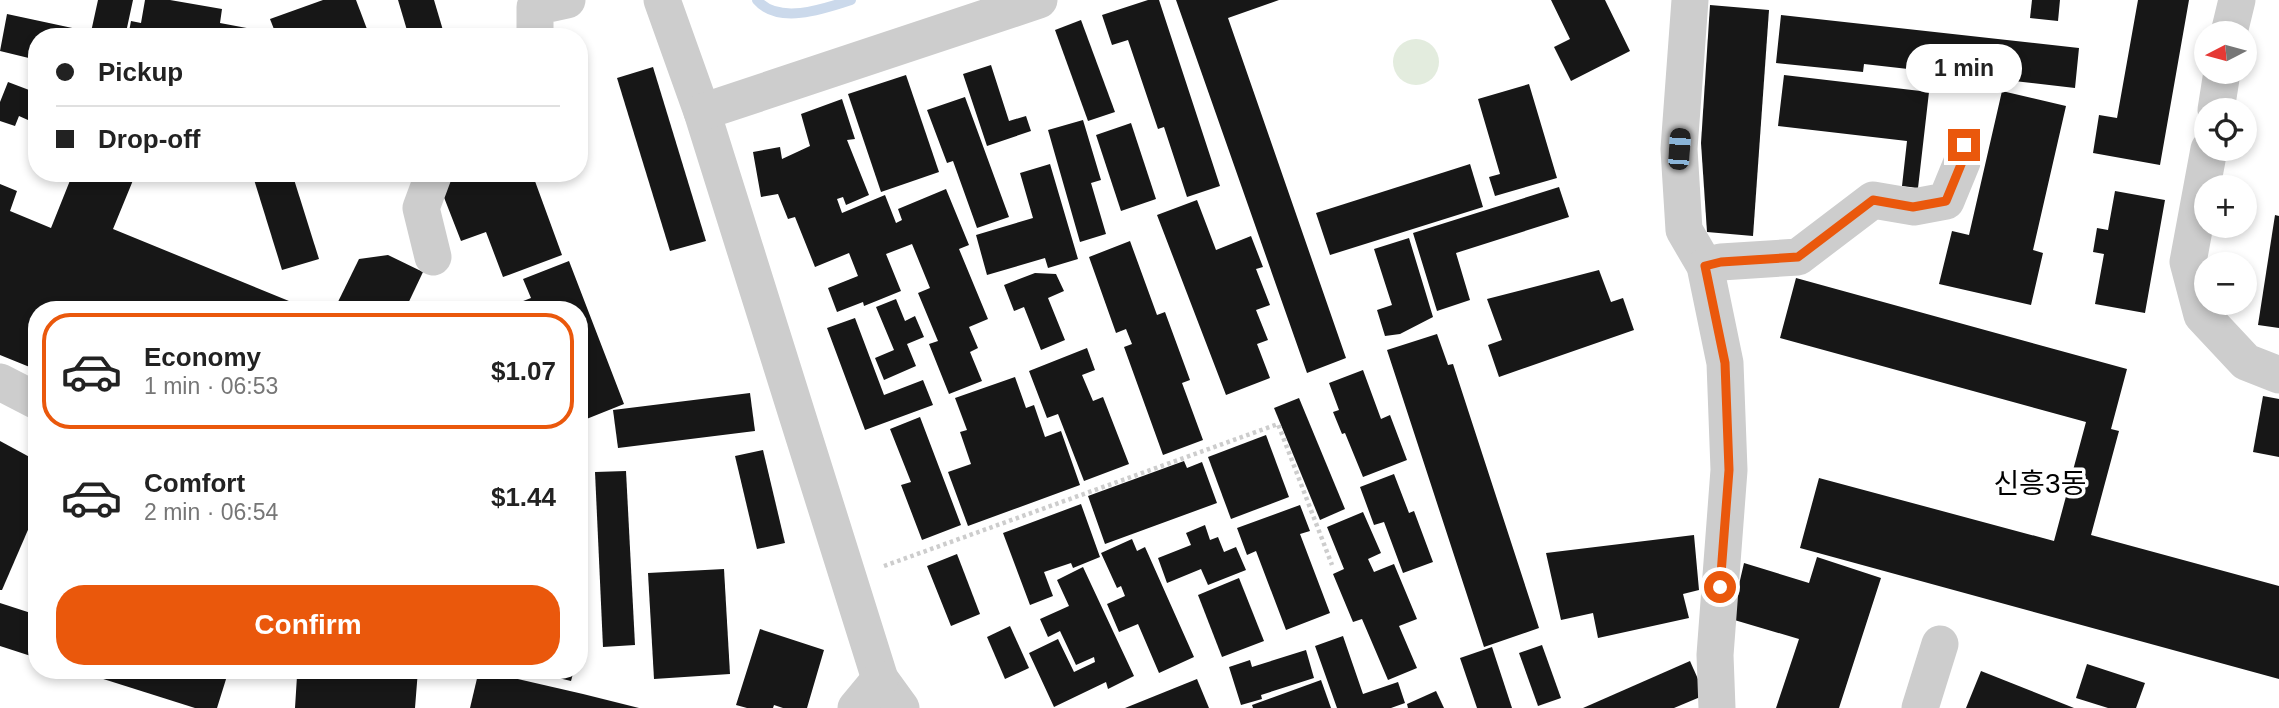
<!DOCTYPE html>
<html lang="en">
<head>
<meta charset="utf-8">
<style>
  :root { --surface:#fff; --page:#f2f2f2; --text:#222; --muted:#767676; --line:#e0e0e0; --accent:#ea580c }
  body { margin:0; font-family:Arial,"Noto Sans KR",sans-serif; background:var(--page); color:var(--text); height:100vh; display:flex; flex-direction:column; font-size:26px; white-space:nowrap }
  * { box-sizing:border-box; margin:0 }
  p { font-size:23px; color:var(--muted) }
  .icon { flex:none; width:38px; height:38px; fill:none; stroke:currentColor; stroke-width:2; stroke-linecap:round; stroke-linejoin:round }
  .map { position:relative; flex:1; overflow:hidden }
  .sheet { position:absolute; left:28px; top:301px; width:560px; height:378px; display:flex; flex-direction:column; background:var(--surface); border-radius:28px; box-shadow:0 4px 10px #0003 }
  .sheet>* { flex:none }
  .top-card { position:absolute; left:28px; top:28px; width:560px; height:154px; border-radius:28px; box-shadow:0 4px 10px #0003; display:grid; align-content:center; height:154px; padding:0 28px; background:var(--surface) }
  .needle { width:46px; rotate:264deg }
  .controls { position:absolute; left:2194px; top:21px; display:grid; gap:14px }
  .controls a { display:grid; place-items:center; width:63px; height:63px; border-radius:50%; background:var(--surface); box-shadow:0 4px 10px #0003; font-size:35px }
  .end { position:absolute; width:32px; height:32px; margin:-16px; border:9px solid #ea580c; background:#fff; box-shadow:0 0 0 4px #fff }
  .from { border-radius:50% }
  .bubble { position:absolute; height:49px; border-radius:24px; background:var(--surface); box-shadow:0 4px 10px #0003; font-size:23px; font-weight:700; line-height:49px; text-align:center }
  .car { position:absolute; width:21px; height:42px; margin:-21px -10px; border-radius:9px; box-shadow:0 0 5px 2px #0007; background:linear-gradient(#222 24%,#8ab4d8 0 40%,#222 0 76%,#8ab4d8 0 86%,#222 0) }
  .top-card b { display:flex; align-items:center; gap:24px; height:66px; font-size:26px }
  .top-card b+b { border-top:2px solid var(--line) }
  .top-card i { width:18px; height:18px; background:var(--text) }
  ul { padding:12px 0 0; list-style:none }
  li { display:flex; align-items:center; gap:21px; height:116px; margin:0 14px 10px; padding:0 14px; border:4px solid transparent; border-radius:28px }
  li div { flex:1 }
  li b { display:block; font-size:26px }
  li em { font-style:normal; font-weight:700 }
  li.on { border-color:var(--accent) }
  li>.icon { width:63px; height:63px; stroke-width:1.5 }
  .action { display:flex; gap:14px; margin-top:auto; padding:14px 28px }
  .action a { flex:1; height:80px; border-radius:28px; background:var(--accent); color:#fff; font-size:28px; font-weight:700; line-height:80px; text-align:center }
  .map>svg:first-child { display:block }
  .green { fill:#e3ecde }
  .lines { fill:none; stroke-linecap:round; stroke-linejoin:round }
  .stream { stroke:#cbd9eb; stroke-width:10 }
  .building { fill:#171717 }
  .path { stroke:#cdcdcd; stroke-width:4.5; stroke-dasharray:3.5 3.5; stroke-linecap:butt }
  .minor { stroke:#cdcdcd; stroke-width:37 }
  .route { stroke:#ea580c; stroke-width:9 }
  .labels { text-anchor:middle; stroke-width:7; stroke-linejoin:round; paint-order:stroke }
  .quarter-label { font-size:28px; fill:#000; stroke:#fff }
</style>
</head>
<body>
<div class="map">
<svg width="2279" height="708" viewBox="0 0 2279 708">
  <rect width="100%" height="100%" fill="#fff"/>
  <circle class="green" cx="1416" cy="62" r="23"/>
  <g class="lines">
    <path class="stream" d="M757 0C778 25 824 9 851 0"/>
  </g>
  <g class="building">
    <path d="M98 0H133L125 37H37V60L0 51 7 14 91 32Z"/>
    <path d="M145 0H170L222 9 220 23 268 32 267 37H128L131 21 141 23Z"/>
    <path d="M323 0H356L370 37H277L270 19Z"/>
    <path d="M398 0H434L445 37H409Z"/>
    <path d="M1148 0H1159L1220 186 1187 197 1164 127 1158 129 1128 40 1112 45 1102 15Z"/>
    <path d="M1176 0H1279L1228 18 1346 358 1307 373Z"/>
    <path d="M1551 0H1605L1630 51 1571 81 1554 47 1570 39Z"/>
    <path d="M2032 0H2060L2058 21 2030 18Z"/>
    <path d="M2138 0H2189L2160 165 2093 153 2099 115 2117 118Z"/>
    <path d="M1710 5 1769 10 1753 236 1707 232 1701 143Z"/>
    <path d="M1781 15 2079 48 2075 88 1864 64 1863 72 1776 63Z"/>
    <path d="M1081 20 1115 112 1088 121 1055 30Z"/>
    <path d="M991 65 1009 121 1026 116 1031 131 987 146 963 74Z"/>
    <path d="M653 67 706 241 670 251 617 78Z"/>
    <path d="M906 75 939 172 881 192 848 94Z"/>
    <path d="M1784 75 1929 92 1918 188 1902 186 1907 141 1778 126Z"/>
    <path d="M8 82 37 93V124L19 116 15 126 0 121V102Z"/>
    <path d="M1529 84 1557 178 1495 196 1489 177 1500 174 1478 99Z"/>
    <path d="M2002 91 2066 106 2033 250 2043 253 2031 305 1939 284 1952 231 1969 235Z"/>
    <path d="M965 97 1009 217 977 228 953 161 947 163 927 110Z"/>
    <path d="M842 99 855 139 847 140 869 195 846 205 843 197 837 199 842 213 885 195 896 223 902 220 898 209 946 189 969 245 959 249 988 319 969 327 978 348 970 352 982 381 949 394 929 344 938 341 918 293 930 288 912 244 886 254 901 291 864 306 863 302 837 312 828 288 858 276 849 253 815 267 795 217 788 219 778 194 761 197 753 152 780 147 782 159 810 146 801 114Z"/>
    <path d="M1083 120 1101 180 1091 183 1106 234 1080 242 1048 130Z"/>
    <path d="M1131 123 1156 199 1121 211 1096 135Z"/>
    <path d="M1050 164 1078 259 1048 268 1045 258 987 275 976 235 1033 218 1020 173Z"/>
    <path d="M1470 164 1483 207 1330 255 1316 213Z"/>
    <path d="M73 173H136L113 229 311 310H37V370L0 355V184L17 191 10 211 51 228Z"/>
    <path d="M252 173H292L319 259 282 270Z"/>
    <path d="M452 173H532L562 255 503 277 486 232 461 241 438 182 453 177Z"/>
    <path d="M1559 187 1569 217 1456 253 1470 300 1437 311 1413 233Z"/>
    <path d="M2115 191 2165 200 2145 313 2095 304 2104 254 2093 252 2097 228 2108 230Z"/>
    <path d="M1197 200 1216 250 1251 236 1263 267 1256 269 1270 305 1256 310 1268 340 1257 344 1270 378 1226 395 1157 215Z"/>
    <path d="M2275 215 2279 216V328L2258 325Z"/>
    <path d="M1409 238 1433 317 1400 334 1385 336 1377 310 1392 305 1374 249Z"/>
    <path d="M1130 241 1157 315 1165 312 1190 380 1182 383 1203 440 1163 455 1124 347 1132 344 1126 329 1116 333 1089 257Z"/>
    <path d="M388 255 423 272 405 310H334L359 259Z"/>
    <path d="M569 261 624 404 579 422V310H520L518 303 531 298 523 279Z"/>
    <path d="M1599 270 1611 302 1623 298 1634 330 1499 377 1488 345 1502 340 1487 299Z"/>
    <path d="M1035 273 1056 274 1064 291 1048 298 1065 340 1041 350 1024 307 1014 311 1004 285Z"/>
    <path d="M1796 278 2127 369 2111 429 2119 431 2091 535 2279 586V679L1800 548 1819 478 2054 541 2086 422 1780 338Z"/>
    <path d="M896 299 905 321 915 316 924 337 907 344 916 366 884 380 875 358 894 350 876 307Z"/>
    <path d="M855 318 884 395 923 380 933 405 865 430 827 328Z"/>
    <path d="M1437 334 1448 365 1453 364 1539 628 1484 647 1387 350Z"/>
    <path d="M1087 348 1095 370 1082 375 1093 401 1103 397 1129 464 1084 481 1058 414 1047 418 1029 371Z"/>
    <path d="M1363 370 1381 419 1390 415 1407 460 1363 477 1345 433 1342 434 1333 412 1339 410 1329 383Z"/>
    <path d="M1015 377 1026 408 1034 405 1045 437 1061 431 1080 485 968 526 948 472 971 464 960 432 967 430 955 398Z"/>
    <path d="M750 393 755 431 618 448 613 410Z"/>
    <path d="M2263 396 2279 399V457L2253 452Z"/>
    <path d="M1299 398 1345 509 1320 520 1274 408Z"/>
    <path d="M920 417 961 525 922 540 901 485 911 482 890 429Z"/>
    <path d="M1266 435 1289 497 1231 519 1208 457Z"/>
    <path d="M0 441 37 461V509L2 590H0Z"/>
    <path d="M763 450 785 543 757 549 735 456Z"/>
    <path d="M1184 461 1187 468 1202 462 1217 503 1105 544 1088 496Z"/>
    <path d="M626 471 635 645 603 647 595 472Z"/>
    <path d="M1394 474 1409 513 1414 511 1433 562 1403 573 1384 522 1374 525 1360 487Z"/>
    <path d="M1081 504 1100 557 1073 568 1071 563 1044 572 1053 596 1030 605 1003 533Z"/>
    <path d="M1300 505 1310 531 1300 534 1330 613 1286 630 1256 551 1247 555 1237 528Z"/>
    <path d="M1363 512 1381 553 1368 559 1374 572 1394 564 1417 619 1399 626 1417 668 1388 680 1362 619 1353 622 1333 574 1344 569 1327 527Z"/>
    <path d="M1205 525 1210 540 1218 537 1224 552 1236 547 1246 570 1208 585 1201 569 1167 583 1158 558 1191 545 1186 533Z"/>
    <path d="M1694 535 1699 590 1683 594 1689 618 1598 638 1593 613 1561 620 1546 553Z"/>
    <path d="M1132 539 1137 551 1145 547 1194 657 1159 673 1138 624 1119 632 1107 604 1125 596 1121 586 1117 588 1101 553Z"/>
    <path d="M957 554 980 614 951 626 927 566Z"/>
    <path d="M1817 557 1881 578 1839 708H1776L1799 639 1731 619 1744 563 1809 583Z"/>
    <path d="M1083 567 1134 676 1108 689 1106 682 1054 707 1029 653 1058 639 1074 672 1095 662 1094 657 1076 665 1060 631 1048 637 1040 619 1069 606 1057 580Z"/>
    <path d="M724 569 730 674 654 679 648 573Z"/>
    <path d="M1239 578 1264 641 1222 657 1198 595Z"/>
    <path d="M0 603 37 615V658L0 646Z"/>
    <path d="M1010 626 1029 668 1005 679 987 637Z"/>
    <path d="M760 629 824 650 807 708H783L774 705 773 708H747L736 705Z"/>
    <path d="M1343 636 1363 694 1398 682 1405 703 1391 708H1337L1315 646Z"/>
    <path d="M1542 645 1561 698 1538 706 1519 653Z"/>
    <path d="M1492 647 1512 708H1477L1460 658Z"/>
    <path d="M1306 650 1314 678 1261 695 1262 699 1241 705 1229 667 1250 660 1252 667Z"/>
    <path d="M1690 661 1705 695 1674 708H1583Z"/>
    <path d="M2087 664 2145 683 2136 708H2108L2076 698Z"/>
    <path d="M211 670 227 676 217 708H195L78 671Z"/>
    <path d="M286 670H418L415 708H295L297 676 286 675Z"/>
    <path d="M479 670 583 694 639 708H470Z"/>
    <path d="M525 670H574L571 681Z"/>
    <path d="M1981 671 2074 708H1966Z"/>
    <path d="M1197 679 1209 708H1125Z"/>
    <path d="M1321 680 1331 708H1253L1252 705Z"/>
    <path d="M1436 691 1444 708H1408L1407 704Z"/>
  </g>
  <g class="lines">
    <path class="path" d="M884 566 1278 424 1332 565"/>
    <g class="minor">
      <path d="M662 0 702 112 880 679 901 708"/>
      <path d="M1690 0 1679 149 1684 230 1705 266 1725 363 1729 470 1715 655 1717 708"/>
      <path d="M2229 33 2237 0"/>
      <path d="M535 37V7L567 0"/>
      <path d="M2216 110 2222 72"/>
      <path d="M702 112 1039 0"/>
      <path d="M2209 149 2188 262 2202 315 2246 362 2279 375"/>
      <path d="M433 257 421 208 434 173"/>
      <path d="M1705 266 1721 262 1798 257 1873 200 1914 207 1946 201 1962 162 1964 145"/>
      <path d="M0 382 37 401"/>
      <path d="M856 708 880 679"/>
      <path d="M1920 708 1940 644"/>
    </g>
  </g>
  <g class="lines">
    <path class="route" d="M1720 587 1729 470 1725 363 1705 266 1721 262 1798 257 1873 200 1913 207 1946 201 1962 162 1964 145"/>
  </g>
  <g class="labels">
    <g class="quarter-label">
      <text x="2040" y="493">신흥3동</text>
    </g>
  </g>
</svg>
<div class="controls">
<a><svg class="needle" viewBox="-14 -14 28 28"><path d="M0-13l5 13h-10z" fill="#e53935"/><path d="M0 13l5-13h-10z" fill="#767676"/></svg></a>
<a><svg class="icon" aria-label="locate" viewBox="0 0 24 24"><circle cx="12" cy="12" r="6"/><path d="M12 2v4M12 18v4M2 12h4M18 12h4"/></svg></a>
<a>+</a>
<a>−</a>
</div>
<i class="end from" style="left:1720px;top:587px"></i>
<i class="end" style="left:1964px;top:145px"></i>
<div class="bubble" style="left:1906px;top:44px;width:116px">1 min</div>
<i class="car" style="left:1679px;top:149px;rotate:4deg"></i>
<div class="top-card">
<b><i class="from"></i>Pickup</b>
<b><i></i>Drop-off</b>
</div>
<section class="sheet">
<ul>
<li class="on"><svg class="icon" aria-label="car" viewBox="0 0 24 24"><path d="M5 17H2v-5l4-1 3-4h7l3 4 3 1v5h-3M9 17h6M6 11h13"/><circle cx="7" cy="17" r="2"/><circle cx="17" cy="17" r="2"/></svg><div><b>Economy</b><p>1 min · 06:53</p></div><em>$1.07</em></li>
<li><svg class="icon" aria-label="car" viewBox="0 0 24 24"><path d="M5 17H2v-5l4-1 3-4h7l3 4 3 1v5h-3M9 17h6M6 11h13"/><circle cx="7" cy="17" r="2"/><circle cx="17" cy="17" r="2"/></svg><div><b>Comfort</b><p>2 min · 06:54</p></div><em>$1.44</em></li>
</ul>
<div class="action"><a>Confirm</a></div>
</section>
</div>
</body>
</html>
